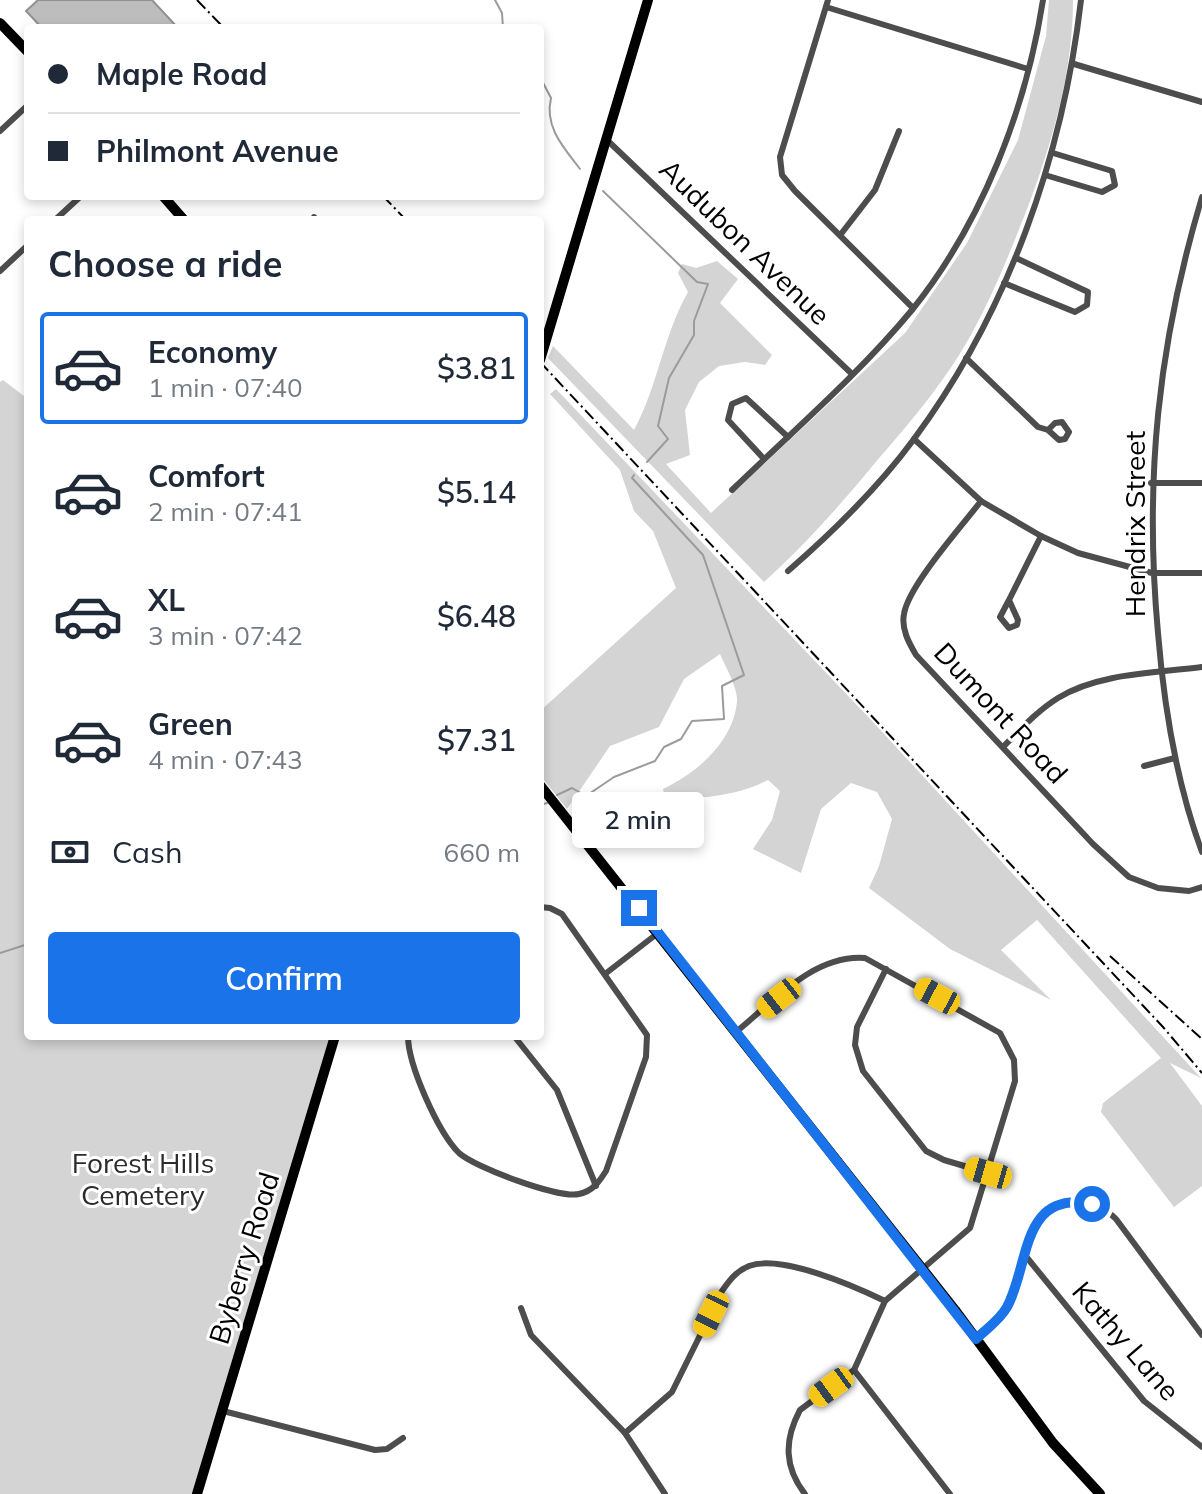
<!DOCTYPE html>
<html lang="en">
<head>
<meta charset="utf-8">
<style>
  :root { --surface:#fff; --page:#f6f6f7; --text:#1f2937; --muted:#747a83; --line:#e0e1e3; --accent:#1a73e8 }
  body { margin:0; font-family:Mulish,sans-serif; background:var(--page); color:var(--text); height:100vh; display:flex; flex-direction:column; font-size:30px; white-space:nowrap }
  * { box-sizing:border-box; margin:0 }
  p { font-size:26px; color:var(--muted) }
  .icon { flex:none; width:44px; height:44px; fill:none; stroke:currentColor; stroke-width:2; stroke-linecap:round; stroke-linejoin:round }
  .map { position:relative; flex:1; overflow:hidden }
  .drawer { position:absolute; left:24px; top:216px; width:520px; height:824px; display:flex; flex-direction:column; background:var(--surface); border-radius:8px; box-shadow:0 4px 12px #0003 }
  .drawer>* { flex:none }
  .top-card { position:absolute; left:24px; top:24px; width:520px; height:176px; border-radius:8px; box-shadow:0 4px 12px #0003; display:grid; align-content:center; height:176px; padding:0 24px; background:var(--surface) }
  .end { position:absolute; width:36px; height:36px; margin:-18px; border:10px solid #1a73e8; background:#fff; box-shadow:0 0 0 4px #fff }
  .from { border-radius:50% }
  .bubble { position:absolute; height:56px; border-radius:8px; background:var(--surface); box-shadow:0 4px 12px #0003; font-size:26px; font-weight:600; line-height:56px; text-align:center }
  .car { position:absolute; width:24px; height:48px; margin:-24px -12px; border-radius:10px; box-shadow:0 0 6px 2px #0007; background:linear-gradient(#f5c518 24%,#345 0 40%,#f5c518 0 76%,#345 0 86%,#f5c518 0) }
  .top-card b { display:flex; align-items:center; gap:28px; height:76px; font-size:30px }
  .top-card b+b { border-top:2px solid var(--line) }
  .top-card i { width:20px; height:20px; background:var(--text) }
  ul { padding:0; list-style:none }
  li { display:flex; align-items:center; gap:24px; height:112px; margin:0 16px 12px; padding:0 8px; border:4px solid transparent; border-radius:8px }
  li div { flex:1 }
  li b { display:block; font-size:30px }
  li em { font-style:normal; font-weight:600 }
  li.active { border-color:var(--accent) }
  li>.icon { width:72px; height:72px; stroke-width:1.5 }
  h2 { padding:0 24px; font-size:36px; line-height:96px }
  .pay { display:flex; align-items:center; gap:20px; height:88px; padding:0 24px; font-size:30px }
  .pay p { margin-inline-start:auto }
  .button { display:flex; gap:16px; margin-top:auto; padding:16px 24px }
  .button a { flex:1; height:92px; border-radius:8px; background:var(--accent); color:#fff; font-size:32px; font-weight:600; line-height:92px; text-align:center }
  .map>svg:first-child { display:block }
  .green { fill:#d4d4d4 }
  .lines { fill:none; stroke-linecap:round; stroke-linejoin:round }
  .stream { stroke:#9b9b9b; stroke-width:2 }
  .building { fill:#bdbdbd; stroke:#919191; stroke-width:2 }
  .minor { stroke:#4d4d4d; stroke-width:6 }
  .primary { stroke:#000; stroke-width:10 }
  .rail { stroke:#000; stroke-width:2; stroke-dasharray:12 4 2 4; stroke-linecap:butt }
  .route { stroke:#1a73e8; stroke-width:10 }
  .labels { text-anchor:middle; stroke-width:6; stroke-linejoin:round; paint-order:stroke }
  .street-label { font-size:28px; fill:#000; stroke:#fff }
  .park-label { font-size:28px; fill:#2b2b2b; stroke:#fff }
</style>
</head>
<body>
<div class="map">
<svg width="1202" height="1494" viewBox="0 0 1202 1494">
  <rect width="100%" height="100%" fill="#fff"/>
  <g class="green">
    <path d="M1049 0H1073C1073 67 1055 133 1032 196 1014 243 995 291 971 335 946 380 913 419 880 457 843 502 807 543 764 582L548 358 553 346 634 430C658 386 663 336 688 292L678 273 682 264 696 268 717 261 738 279 720 303 772 355 765 365 745 362 719 366 699 382 685 410 690 455 666 464 711 513 905 333 967 243 1018 140 1046 36Z"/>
    <path d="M3 380 28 399V1036H337L197 1494H0V382Z"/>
    <path d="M556 389 873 722 1201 1078 1170 1063 1202 1106V1186L1174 1207 1101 1112 1103 1103 1161 1058 1037 920 1001 950 1051 1000 950 949 869 888 879 866 892 819 877 792 851 783 821 809 801 873 753 849 772 820 780 791 768 780C738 796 700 799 665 799L663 789C697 773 734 741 737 701 738 688 725 666 720 654L684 679 659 727 610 746 567 809 540 775V711L676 588 653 531 634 511 620 470 550 394Z"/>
  </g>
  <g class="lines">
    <g class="stream">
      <path d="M495 0 502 13 503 28"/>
      <path d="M540 77 551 98C544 127 564 148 580 169"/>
      <path d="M603 191 697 282 708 284 694 321V335L669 378 658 426 668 439 647 462"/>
      <path d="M557 795 572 788 586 796 614 777 655 761 664 747 681 739 692 721 724 719 722 686 744 675 703 555 632 478 634 475"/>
      <path d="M540 805 547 803"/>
      <path d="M0 953 28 944"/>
    </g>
  </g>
  <path class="building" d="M38 0H152L178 28H42L26 11Z"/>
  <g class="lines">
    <g class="minor">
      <path d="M828 0 780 157 782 175 795 191 913 308"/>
      <path d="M826 7 1028 69"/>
      <path d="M1074 64 1202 102"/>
      <path d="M0 131 28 105"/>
      <path d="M607 140 852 374"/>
      <path d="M1045 175 1102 192 1115 185 1112 171 1053 153"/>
      <path d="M1202 197C1158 344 1144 480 1158 633 1164 707 1176 782 1202 852"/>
      <path d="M55 220 81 196"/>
      <path d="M313 220 314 217"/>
      <path d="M841 234 875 190 899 131"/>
      <path d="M0 271 28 245"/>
      <path d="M1004 283 1075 312 1087 305 1088 292 1016 258"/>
      <path d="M966 358 1038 427 1048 430 1055 423 1062 422 1069 432 1065 439 1059 440 1048 430"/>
      <path d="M914 439 981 501 1041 536 1078 553 1152 573H1202"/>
      <path d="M764 459 728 420 732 404 746 398 788 437"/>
      <path d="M1151 483H1202"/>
      <path d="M732 490C793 431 858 375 912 310 982 223 1026 109 1043 0"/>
      <path d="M981 501C962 526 908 586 904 614 901 629 909 643 916 655L1093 844 1129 877 1158 888 1189 891 1202 887"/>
      <path d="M788 571C834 531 878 488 914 439 1008 312 1063 156 1081 0"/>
      <path d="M1009 600 1000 617 1009 628 1017 625 1018 620 1009 600 1041 536"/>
      <path d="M1003 747C1020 730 1037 711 1058 698 1098 673 1156 673 1202 667"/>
      <path d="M1144 766 1175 758"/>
      <path d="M886 969 857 1027 855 1045 863 1071 926 1151 944 1160 988 1173"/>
      <path d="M605 974 658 933"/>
      <path d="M736 1032C773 1002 814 954 865 958L1000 1033 1014 1060 1015 1081 970 1228 885 1301 854 1370 800 1410C784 1440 784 1467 805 1494"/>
      <path d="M408 1036C408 1065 438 1132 459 1153 474 1167 559 1199 579 1194 593 1191 599 1182 606 1171L646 1057 647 1035 562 914 550 908 540 907"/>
      <path d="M514 1036 557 1090 596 1186"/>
      <path d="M1024 1254 1144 1401 1202 1447"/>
      <path d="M521 1308 531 1335 625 1433 665 1494"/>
      <path d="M976 1339C986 1329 1000 1320 1007 1308 1026 1273 1021 1202 1077 1202 1092 1202 1105 1208 1116 1219L1202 1335"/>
      <path d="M854 1370 950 1494"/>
      <path d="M223 1411 375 1450 387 1449 403 1438"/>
      <path d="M625 1433 672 1392 722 1291C729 1281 736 1271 749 1266 781 1254 854 1286 885 1301"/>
    </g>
    <g class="primary">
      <path d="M0 23 28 52"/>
      <path d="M163 196 184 220"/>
      <path d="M540 360 648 0"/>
      <path d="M540 785 955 1310 1053 1443 1100 1494"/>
      <path d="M197 1494 335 1036"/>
    </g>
    <g class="rail">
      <path d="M197 0 224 28"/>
      <path d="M383 196 406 220"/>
      <path d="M540 362 1163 1027 1202 1073"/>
      <path d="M1110 956 1202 1039"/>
    </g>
  </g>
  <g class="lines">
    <path class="route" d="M639 908 976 1339C986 1329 1000 1320 1007 1307 1030 1265 1020 1190 1092 1204"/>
  </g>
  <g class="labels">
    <g class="street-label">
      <text transform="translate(745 242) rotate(44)" y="10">Audubon Avenue</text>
      <text transform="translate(1135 524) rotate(-90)" y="10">Hendrix Street</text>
      <text transform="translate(1001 713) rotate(47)" y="10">Dumont Road</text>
      <text transform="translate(244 1258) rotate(-73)" y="10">Byberry Road</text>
      <text transform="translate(1126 1341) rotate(49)" y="10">Kathy Lane</text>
    </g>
    <g class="park-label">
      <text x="143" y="1173">Forest Hills<tspan x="143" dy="32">Cemetery</tspan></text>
    </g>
  </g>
</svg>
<i class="end from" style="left:1092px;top:1204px"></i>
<i class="end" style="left:639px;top:908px"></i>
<div class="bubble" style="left:572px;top:792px;width:132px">2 min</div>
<i class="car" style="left:937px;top:996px;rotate:298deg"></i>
<i class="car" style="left:779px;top:998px;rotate:232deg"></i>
<i class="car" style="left:988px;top:1173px;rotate:286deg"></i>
<i class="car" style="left:711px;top:1314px;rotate:206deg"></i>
<i class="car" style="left:831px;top:1387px;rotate:234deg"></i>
<div class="top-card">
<b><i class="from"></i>Maple Road</b>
<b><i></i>Philmont Avenue</b>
</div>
<section class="drawer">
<h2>Choose a ride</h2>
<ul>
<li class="active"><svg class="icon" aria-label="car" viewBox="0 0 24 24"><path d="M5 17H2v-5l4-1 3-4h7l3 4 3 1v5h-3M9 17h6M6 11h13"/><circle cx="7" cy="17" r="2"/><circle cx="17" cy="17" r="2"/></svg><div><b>Economy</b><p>1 min · 07:40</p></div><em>$3.81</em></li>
<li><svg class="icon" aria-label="car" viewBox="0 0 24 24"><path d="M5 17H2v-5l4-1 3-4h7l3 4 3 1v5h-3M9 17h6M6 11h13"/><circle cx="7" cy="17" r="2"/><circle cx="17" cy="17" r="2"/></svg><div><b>Comfort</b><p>2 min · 07:41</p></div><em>$5.14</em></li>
<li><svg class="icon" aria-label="car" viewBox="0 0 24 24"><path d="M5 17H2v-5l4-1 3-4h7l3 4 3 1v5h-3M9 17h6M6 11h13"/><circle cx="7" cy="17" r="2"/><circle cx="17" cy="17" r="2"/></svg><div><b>XL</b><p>3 min · 07:42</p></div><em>$6.48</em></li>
<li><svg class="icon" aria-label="car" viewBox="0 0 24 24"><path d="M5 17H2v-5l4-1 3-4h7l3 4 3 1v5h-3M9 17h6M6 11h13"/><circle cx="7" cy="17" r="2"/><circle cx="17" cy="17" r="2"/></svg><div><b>Green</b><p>4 min · 07:43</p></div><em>$7.31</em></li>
</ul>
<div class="pay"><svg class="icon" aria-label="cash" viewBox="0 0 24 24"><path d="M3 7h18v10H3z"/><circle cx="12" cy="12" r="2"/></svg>Cash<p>660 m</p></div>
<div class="button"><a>Confirm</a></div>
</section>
</div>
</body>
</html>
